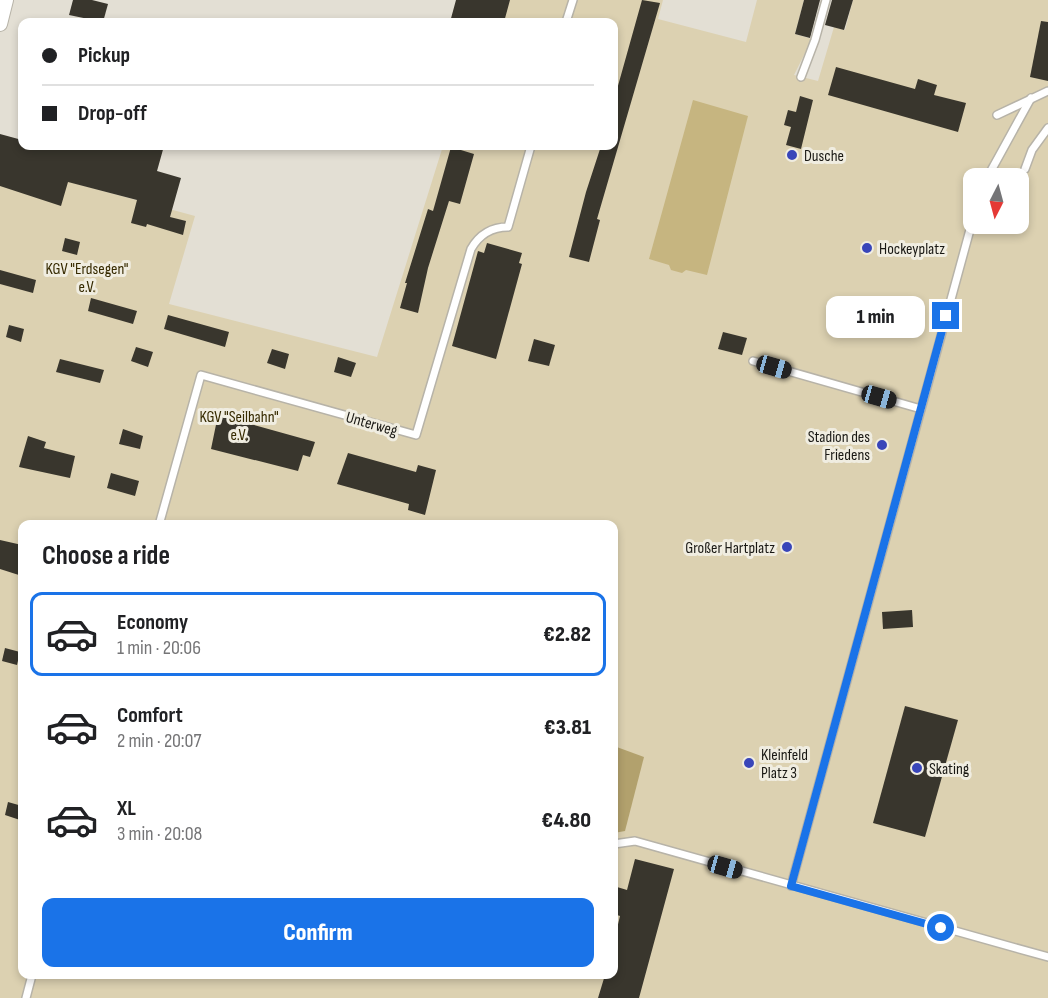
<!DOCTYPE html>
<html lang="en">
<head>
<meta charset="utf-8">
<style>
  :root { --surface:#fff; --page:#f6f6f6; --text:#202124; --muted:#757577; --line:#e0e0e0; --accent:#1a73e8 }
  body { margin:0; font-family:"Sofia Sans Condensed",sans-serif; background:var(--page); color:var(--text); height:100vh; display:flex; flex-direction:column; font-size:22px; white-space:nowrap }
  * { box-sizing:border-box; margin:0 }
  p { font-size:20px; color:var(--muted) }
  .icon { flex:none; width:33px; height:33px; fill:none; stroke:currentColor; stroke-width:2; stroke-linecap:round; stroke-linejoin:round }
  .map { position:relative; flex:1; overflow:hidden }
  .drawer { position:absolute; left:18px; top:520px; width:600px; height:459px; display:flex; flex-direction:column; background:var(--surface); border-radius:12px; box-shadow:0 3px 9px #0003 }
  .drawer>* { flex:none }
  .guide { position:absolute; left:18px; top:18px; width:600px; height:132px; border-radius:12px; box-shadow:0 3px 9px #0003; display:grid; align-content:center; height:132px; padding:0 24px; background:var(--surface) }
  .needle { width:39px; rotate:186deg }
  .fabs { position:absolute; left:963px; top:168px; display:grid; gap:12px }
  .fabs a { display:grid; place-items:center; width:66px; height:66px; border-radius:12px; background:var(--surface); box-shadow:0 3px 9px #0003; font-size:30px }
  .end { position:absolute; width:27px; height:27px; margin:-14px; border:8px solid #1a73e8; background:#fff; box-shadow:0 0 0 3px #fff }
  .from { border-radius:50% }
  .bubble { position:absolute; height:42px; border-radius:12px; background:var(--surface); box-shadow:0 3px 9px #0003; font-size:20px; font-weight:800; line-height:42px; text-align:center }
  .car { position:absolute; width:18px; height:36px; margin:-18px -9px; border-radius:8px; box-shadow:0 0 4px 2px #0007; background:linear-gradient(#222 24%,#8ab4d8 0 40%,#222 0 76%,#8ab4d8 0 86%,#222 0) }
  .guide b { display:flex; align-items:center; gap:21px; height:57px; font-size:22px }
  .guide b+b { border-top:2px solid var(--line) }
  .guide i { width:15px; height:15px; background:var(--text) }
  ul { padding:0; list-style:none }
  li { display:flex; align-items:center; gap:18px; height:84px; margin:0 12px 9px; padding:0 12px; border:3px solid transparent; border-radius:12px }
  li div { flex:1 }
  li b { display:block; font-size:22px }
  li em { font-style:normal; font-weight:800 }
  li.current { border-color:var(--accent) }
  li>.icon { width:54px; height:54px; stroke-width:1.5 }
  h2 { padding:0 24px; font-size:27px; line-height:72px }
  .action { display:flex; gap:12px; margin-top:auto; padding:12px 24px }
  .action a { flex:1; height:69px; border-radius:12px; background:var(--accent); color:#fff; font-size:24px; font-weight:800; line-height:69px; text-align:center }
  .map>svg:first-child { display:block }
  .green { fill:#dcd1b1; fill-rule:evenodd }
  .forest { fill:#b2a16d }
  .water { fill:#c6b580 }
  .building { fill:#39362d }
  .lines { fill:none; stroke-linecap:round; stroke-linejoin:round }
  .service-casing { stroke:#b7b3a8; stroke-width:10 }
  .minor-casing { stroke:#b7b3a8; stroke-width:16 }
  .service { stroke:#fff; stroke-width:7 }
  .minor { stroke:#fff; stroke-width:14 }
  .route { stroke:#1a73e8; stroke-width:8 }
  .poi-dot { fill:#3845b9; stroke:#f0ede1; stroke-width:2 }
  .labels { text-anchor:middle; stroke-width:6; stroke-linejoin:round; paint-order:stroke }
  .poi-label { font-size:16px; fill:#191814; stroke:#f0ede1; text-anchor:start }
  .park-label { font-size:16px; fill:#362a00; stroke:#f0ede1 }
  .street-label { font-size:16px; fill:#191814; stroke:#f0ede1 }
</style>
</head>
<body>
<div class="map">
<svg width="1048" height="998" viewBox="0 0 1048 998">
  <rect width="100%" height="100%" fill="#e3dfd4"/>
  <path class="green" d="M486 0H663L658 19 746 42 757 0H804L795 34 812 39 794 75 818 81 834 27 845 30 853 0H1048V998H0V163L195 216 169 304 377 357 443 146H614V22H480ZM974 178H1018V224H974ZM22 525H614V975H22Z"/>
  <path class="forest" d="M614 746 644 757 625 831 614 833Z"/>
  <path class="water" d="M693 100 748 116 707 275 686 270 682 273 671 270 669 265 649 259Z"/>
  <g class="building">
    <path d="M73 0H92L108 4 103 22 69 15Z"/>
    <path d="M456 0H510L504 22 481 19 480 22H450Z"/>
    <path d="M642 0 660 3 597 219 600 220 589 262 569 257 586 192 601 146H614V100Z"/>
    <path d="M804 0H820L810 38 795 34Z"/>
    <path d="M832 0H853L844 30 825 25Z"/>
    <path d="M1041 21 1048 22V81L1030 77Z"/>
    <path d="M836 67 915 89 918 79 937 85 934 95 966 103 958 132 828 95Z"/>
    <path d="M800 96 813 100 801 149 786 145 791 127 784 125 788 110 796 112Z"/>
    <path d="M0 134 22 140V146H164L157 171 181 178 170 217 186 221 183 235 147 224 146 227 131 223 137 200 68 182 61 206 0 186Z"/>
    <path d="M451 147 474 154 460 204 449 201 428 268 418 313 400 308 407 283H405L428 209 433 211Z"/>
    <path d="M65 238 80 242 77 255 62 251Z"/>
    <path d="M487 243 522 253 519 263 522 264 496 359 452 346 478 251 484 253Z"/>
    <path d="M0 270 36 280 33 293 0 284Z"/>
    <path d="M91 298 137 311 133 324 88 311Z"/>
    <path d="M168 315 229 332 225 347 164 329Z"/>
    <path d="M9 325 24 329 21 342 6 337Z"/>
    <path d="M723 332 747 338 742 355 718 349Z"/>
    <path d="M534 339 555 345 549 366 528 361Z"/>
    <path d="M136 347 153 352 148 367 131 361Z"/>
    <path d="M272 349 289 354 285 369 267 363Z"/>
    <path d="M338 357 356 363 351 377 334 372Z"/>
    <path d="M60 359 104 370 100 383 56 372Z"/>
    <path d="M218 415 315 442 310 457 303 455 298 471 211 449Z"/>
    <path d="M123 429 143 436 140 449 119 444Z"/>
    <path d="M28 436 46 442 44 448 75 456 70 478 19 467Z"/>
    <path d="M348 453 416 472 418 465 436 470 425 515 408 510 409 504 337 484Z"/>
    <path d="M111 473 139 481 135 496 107 488Z"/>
    <path d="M0 540 22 545V576L0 569Z"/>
    <path d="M912 610 913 627 883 629 882 612Z"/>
    <path d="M5 648 20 652 17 665 2 661Z"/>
    <path d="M905 706 958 720 925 837 873 823Z"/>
    <path d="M8 802 22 806 20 820 5 815Z"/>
    <path d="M635 859 674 869 639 998H598L605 975H614V941L620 916 614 914 617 887 627 890Z"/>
  </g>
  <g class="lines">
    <g class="service-casing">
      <g id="service">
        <path d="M566 22 573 0"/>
        <path d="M801 77 815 40 826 0"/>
        <path d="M997 115 1048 91"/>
        <path d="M1025 169 1032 150 1048 128"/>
        <path d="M987 178 1031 98"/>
        <path d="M753 361 921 409"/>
        <path d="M159 525 201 375 416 435 471 249C479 235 491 227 508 227L531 146"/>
        <path d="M614 844 635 841 1048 957"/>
        <path d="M791 886 974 215"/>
        <path d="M26 998 32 975"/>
      </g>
    </g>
    <g class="minor-casing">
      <path id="minor" d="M0 24 6 0"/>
    </g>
    <use href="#service" class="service"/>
    <use href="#minor" class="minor"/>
  </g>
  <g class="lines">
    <path class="route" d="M941 928 791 886 946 316"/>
  </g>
  <g class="poi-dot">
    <circle cx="792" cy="155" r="6"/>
    <circle cx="867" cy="248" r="6"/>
    <circle cx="882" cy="445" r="6"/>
    <circle cx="787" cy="547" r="6"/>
    <circle cx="749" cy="763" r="6"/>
    <circle cx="917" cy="768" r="6"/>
  </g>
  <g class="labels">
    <g class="poi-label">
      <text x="804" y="161">Dusche</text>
      <text x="879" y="254">Hockeyplatz</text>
      <text x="870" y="442" text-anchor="end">Stadion des<tspan x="870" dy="18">Friedens</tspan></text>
      <text x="775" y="553" text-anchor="end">Großer Hartplatz</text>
      <text x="761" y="760">Kleinfeld<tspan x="761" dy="18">Platz 3</tspan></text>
      <text x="929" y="774">Skating</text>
    </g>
    <g class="park-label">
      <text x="87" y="274">KGV "Erdsegen"<tspan x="87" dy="18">e.V.</tspan></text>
      <text x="239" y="422">KGV "Seilbahn"<tspan x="239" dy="18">e.V.</tspan></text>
    </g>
    <g class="street-label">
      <text transform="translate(372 423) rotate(16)" y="6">Unterweg</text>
    </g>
  </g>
</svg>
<div class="fabs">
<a><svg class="needle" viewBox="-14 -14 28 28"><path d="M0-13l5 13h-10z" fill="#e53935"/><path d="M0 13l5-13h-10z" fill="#757577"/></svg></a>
</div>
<i class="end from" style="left:941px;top:928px"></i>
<i class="end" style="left:946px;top:316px"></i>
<div class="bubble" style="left:826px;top:296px;width:99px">1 min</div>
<i class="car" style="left:774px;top:367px;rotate:106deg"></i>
<i class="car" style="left:879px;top:397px;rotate:106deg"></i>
<i class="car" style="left:725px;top:867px;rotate:106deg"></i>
<div class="guide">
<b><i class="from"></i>Pickup</b>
<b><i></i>Drop-off</b>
</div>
<section class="drawer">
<h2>Choose a ride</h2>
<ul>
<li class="current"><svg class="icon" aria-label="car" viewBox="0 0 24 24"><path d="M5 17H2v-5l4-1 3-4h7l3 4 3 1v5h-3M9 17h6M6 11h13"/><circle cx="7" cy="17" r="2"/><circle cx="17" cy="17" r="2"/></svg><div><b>Economy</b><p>1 min · 20:06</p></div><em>€2.82</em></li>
<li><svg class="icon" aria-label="car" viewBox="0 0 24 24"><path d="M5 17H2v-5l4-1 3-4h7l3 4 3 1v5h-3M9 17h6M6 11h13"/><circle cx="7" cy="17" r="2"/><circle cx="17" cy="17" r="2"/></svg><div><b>Comfort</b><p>2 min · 20:07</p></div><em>€3.81</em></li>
<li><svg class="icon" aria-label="car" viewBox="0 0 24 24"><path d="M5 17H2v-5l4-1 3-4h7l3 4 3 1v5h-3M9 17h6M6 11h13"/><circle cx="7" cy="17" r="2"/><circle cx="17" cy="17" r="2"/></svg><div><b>XL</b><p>3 min · 20:08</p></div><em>€4.80</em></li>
</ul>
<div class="action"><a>Confirm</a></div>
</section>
</div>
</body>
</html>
